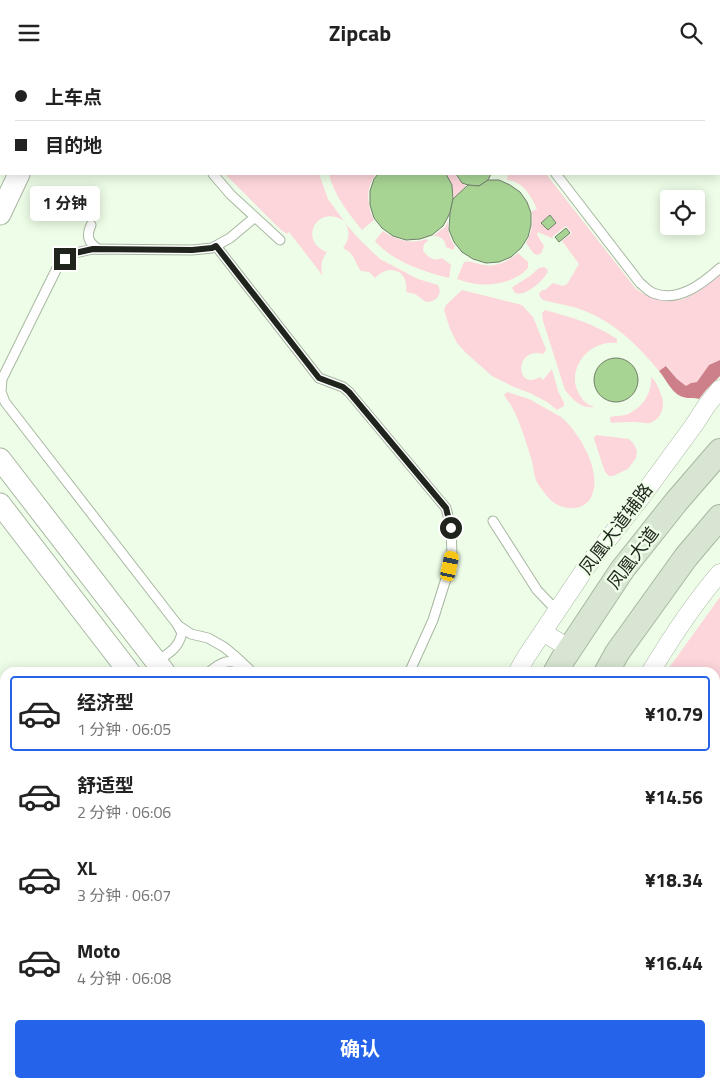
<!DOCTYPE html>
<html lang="zh">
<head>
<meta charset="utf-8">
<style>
  :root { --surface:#fff; --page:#f2f2f2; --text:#222; --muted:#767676; --line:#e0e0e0; --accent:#2563eb }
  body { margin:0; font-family:"Titillium Web","Noto Sans SC",sans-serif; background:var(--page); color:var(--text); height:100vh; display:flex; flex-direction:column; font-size:19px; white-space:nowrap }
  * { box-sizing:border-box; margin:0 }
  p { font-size:16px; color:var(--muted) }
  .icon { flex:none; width:28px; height:28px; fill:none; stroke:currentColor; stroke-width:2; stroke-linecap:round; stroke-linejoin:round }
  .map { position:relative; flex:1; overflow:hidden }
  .sheet { position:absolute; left:0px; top:602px; width:720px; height:421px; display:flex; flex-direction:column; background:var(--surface); border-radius:15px 15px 0 0; box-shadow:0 2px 12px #0003 }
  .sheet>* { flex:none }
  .banner { position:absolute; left:0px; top:0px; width:720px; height:110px; box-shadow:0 2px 12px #0003; display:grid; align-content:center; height:110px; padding:0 15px; background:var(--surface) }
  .tools { position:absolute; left:660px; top:125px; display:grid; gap:10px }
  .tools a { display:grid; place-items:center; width:45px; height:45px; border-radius:5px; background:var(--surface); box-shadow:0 2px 12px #0003; font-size:25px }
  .end { position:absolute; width:22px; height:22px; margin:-11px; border:6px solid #1f251d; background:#fff; box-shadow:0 0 0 2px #fff }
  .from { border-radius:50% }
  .bubble { position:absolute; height:35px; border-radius:5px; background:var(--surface); box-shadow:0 2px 12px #0003; font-size:16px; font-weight:700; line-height:35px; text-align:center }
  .car { position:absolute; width:15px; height:30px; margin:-15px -8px; border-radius:6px; box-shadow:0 0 4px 1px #0007; background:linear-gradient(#f5c518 24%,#345 0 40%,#f5c518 0 76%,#345 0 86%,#f5c518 0) }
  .banner b { display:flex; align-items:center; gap:18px; height:48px; font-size:19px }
  .banner b+b { border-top:1px solid var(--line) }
  .banner i { width:12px; height:12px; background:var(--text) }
  ul { padding:9px 0 0; list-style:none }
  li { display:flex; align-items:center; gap:15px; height:75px; margin:0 10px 8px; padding:0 5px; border:2px solid transparent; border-radius:5px }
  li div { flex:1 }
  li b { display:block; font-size:19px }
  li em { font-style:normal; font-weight:700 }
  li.selected { border-color:var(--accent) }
  li>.icon { width:45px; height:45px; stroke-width:1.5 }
  .primary-button { display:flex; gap:10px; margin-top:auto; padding:10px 15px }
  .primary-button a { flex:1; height:58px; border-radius:5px; background:var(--accent); color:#fff; font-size:20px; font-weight:700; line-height:58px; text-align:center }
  header { display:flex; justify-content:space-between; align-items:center; height:65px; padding:0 15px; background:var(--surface); font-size:22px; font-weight:700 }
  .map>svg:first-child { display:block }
  .green { fill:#fdd6db }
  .water { fill:#cd7f8a }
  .building { fill:#a7d393; stroke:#717f6c }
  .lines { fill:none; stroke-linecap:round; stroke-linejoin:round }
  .service-casing { stroke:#a8b7a2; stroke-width:11 }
  .minor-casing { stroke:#a8b7a2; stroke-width:19 }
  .tertiary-casing { stroke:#a8b7a2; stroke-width:23 }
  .secondary-casing { stroke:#a8b7a2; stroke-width:26 }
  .service { stroke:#fff; stroke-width:9 }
  .minor { stroke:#fff; stroke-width:18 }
  .tertiary { stroke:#fff; stroke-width:21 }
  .secondary { stroke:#d8e5d2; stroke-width:24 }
  .route { stroke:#1f251d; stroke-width:6 }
  .labels { text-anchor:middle; stroke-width:5; stroke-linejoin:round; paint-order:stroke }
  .street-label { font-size:18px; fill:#1f251d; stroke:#eefde7 }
</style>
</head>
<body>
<header><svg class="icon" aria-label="menu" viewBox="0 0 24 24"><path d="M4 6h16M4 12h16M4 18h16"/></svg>Zipcab<svg class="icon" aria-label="search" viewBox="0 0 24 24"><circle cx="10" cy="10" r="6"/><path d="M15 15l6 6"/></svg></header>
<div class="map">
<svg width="720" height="1023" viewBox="0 0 720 1023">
  <rect width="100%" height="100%" fill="#eefde7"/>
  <g class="green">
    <path d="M225 109H319L328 134 344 156C316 138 298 177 327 187 321 195 320 201 323 211L289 167 287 169 280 164Z"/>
    <path d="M329 109H376C365 123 367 140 374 155L362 165C348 148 334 130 329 109Z"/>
    <path d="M446 109H455L458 114 466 121 454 133 452 120Z"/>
    <path d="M508 109H546L636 224C647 232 658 236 672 235 676 234 681 235 684 234 695 230 710 217 720 210V295L709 300 697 317 691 318 686 322 677 314 667 301 659 306C636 278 612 255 577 243 566 240 554 238 543 235L540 232 539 229 542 225H545L553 218 563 221 567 219 579 199 562 176 572 168 566 161 552 172 554 174 538 167 537 170 544 181 541 188 538 190 534 189 526 178C532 168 533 158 532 146L537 144C531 131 523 116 507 115Z"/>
    <path d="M448 157C448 166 449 174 455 181L453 185 446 182C445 174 441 171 433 171L445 162Z"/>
    <path d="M345 158 360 175 380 194 418 214 438 220C443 230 436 237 426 237L415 229 406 227C409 205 389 198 375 213L369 207 361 206C353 195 356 190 343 183 349 175 351 167 345 158Z"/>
    <path d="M383 166C397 176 412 179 427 174L428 176 424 179 423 185C427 192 434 197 442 193L451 200 449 213C422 206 393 197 375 176Z"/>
    <path d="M518 188 528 197V203C510 222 480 223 457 214L464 197C471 195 476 199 484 200 496 202 509 196 518 188Z"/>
    <path d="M544 202 546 203 548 206C546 213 531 226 523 228 520 229 518 229 515 228L512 223 514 221 530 211 539 203Z"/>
    <path d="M462 225 522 240 533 252 546 284 545 287 543 289C514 281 515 327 540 312L543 315 552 304 558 326 564 338V341L557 345 547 337 530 328 514 322 492 311 466 288 457 278 450 264 444 245 446 240Z"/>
    <path d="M545 245C571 252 595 259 617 274V278C590 274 565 303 579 329 583 336 586 339 594 342 581 344 572 334 565 325L543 256 542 248Z"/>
    <path d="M651 312C657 317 659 325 662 332 665 343 661 354 650 358 645 359 640 357 635 357 627 357 619 357 611 358L610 354V352C617 350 624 352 630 348 644 341 652 327 651 312Z"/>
    <path d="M507 327 529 334 561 352C578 366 598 400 594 423 591 443 573 448 556 439 549 435 543 426 538 419 533 411 534 400 530 390 525 373 519 355 511 340 509 337 506 334 504 330Z"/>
    <path d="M597 370 629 374 633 378 637 385 636 393 628 404 613 411H609L605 407 594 374V372Z"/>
    <path d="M720 532V1023H484L485 1019H715V608L666 607Z"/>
  </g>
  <path class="water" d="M720 295V311L706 325 699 334C694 332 689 334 683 332 672 329 666 314 659 306L666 301 677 314 686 321 691 318 697 317 709 300Z"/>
  <g class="building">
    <path d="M378 109H446L452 120 453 134 450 148 443 161 432 170 420 174 406 175 393 171 382 163 374 153 370 140V126L374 114Z"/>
    <path d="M456 109H491L488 115 484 118 479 121H473L468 120 462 118Z"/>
    <path d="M488 115H499L510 120 520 127 527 137 531 148V160L528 172 521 183 511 192 499 197 486 198 473 194 462 187 454 177 449 165 450 148 453 134 468 120 479 121Z"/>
    <path d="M550 150 556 158 548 165 541 158Z"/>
    <path d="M566 163 570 168 559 177 555 172Z"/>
    <circle cx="616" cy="315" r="22"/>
  </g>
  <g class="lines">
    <g class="service-casing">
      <g id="service">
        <path d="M125 0 126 1"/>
        <path d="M471 0 472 1"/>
        <path d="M213 109 231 130 280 175"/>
        <path d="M556 109 640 218C644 221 648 226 653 228 678 238 702 219 720 203"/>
        <path d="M91 160C86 171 88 177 98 184"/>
        <path d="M216 181 319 313 343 322 349 327 446 443 451 463 452 490 450 501 433 555 409 608"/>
        <path d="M493 456 537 525 557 546"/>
        <path d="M179 561 191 569 208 573 224 582 235 591 249 604"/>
        <path d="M157 596C169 588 178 584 182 568L177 559 5 337 1 327 2 314 57 203 65 194 75 188 93 184 192 185 212 183 230 173 254 153"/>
        <path d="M208 608C220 598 229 592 243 601"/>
        <path d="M0 778 5 783"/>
        <path d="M265 1019 276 1023"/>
        <path d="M209 1023 211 1019"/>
      </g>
    </g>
    <g class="minor-casing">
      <g id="minor">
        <path d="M543 567 570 584"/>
        <path d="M517 608 526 592 587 501 642 431 694 360 707 340 720 324"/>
        <path d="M650 608C671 573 693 539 720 508"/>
        <path d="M357 1023 358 1019"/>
        <path d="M467 1023 468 1019"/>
      </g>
    </g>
    <g class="tertiary-casing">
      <g id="tertiary">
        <path d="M13 1 14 0"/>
        <path d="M71 1 72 0"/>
        <path d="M0 27 1 25"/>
        <path d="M0 55 1 52"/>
        <path d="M0 149 19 109"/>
        <path d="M0 394 165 608"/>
        <path d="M0 439 130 608"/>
      </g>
    </g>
    <g class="secondary-casing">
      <g id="secondary">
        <path d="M555 608 563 594 622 505 676 437 720 386"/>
        <path d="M606 608 617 588 686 492 720 452"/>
        <path d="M386 1023 387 1019"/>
        <path d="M436 1023 437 1019"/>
      </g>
    </g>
    <use href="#service" class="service"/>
    <use href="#minor" class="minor"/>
    <use href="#tertiary" class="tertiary"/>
    <use href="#secondary" class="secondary"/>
  </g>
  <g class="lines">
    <path class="route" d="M65 194 75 188 93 184 192 185 212 183 216 181 319 313 343 322 349 327 446 443 451 463"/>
  </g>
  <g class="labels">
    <g class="street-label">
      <text transform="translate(616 464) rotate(-53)" y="6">凤凰大道辅路</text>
      <text transform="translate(633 493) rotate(-53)" y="6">凤凰大道</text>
    </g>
  </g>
</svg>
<div class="tools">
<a><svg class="icon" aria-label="locate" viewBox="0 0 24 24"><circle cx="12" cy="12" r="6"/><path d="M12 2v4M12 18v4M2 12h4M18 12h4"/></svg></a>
</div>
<i class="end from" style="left:451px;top:463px"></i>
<i class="end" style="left:65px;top:194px"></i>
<div class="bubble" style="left:30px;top:121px;width:70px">1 分钟</div>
<i class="car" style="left:450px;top:501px;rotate:12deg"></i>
<div class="banner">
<b><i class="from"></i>上车点</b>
<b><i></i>目的地</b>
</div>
<section class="sheet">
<ul>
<li class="selected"><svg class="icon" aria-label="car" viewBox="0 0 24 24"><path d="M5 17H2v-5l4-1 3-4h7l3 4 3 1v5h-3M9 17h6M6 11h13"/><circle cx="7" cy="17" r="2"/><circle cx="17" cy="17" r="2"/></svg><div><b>经济型</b><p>1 分钟 · 06:05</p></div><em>¥10.79</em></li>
<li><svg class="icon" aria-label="car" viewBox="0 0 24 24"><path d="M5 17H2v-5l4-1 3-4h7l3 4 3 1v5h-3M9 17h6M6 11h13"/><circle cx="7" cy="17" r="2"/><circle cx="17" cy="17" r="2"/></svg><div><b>舒适型</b><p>2 分钟 · 06:06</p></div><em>¥14.56</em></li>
<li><svg class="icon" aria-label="car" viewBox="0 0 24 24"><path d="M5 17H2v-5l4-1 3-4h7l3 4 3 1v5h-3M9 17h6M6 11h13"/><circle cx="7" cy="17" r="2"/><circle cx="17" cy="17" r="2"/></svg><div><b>XL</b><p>3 分钟 · 06:07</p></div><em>¥18.34</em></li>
<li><svg class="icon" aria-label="car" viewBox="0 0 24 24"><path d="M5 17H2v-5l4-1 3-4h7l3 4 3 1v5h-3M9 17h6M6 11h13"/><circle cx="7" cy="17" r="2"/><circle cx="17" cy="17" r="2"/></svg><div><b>Moto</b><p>4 分钟 · 06:08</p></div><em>¥16.44</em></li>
</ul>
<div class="primary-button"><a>确认</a></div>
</section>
</div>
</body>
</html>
